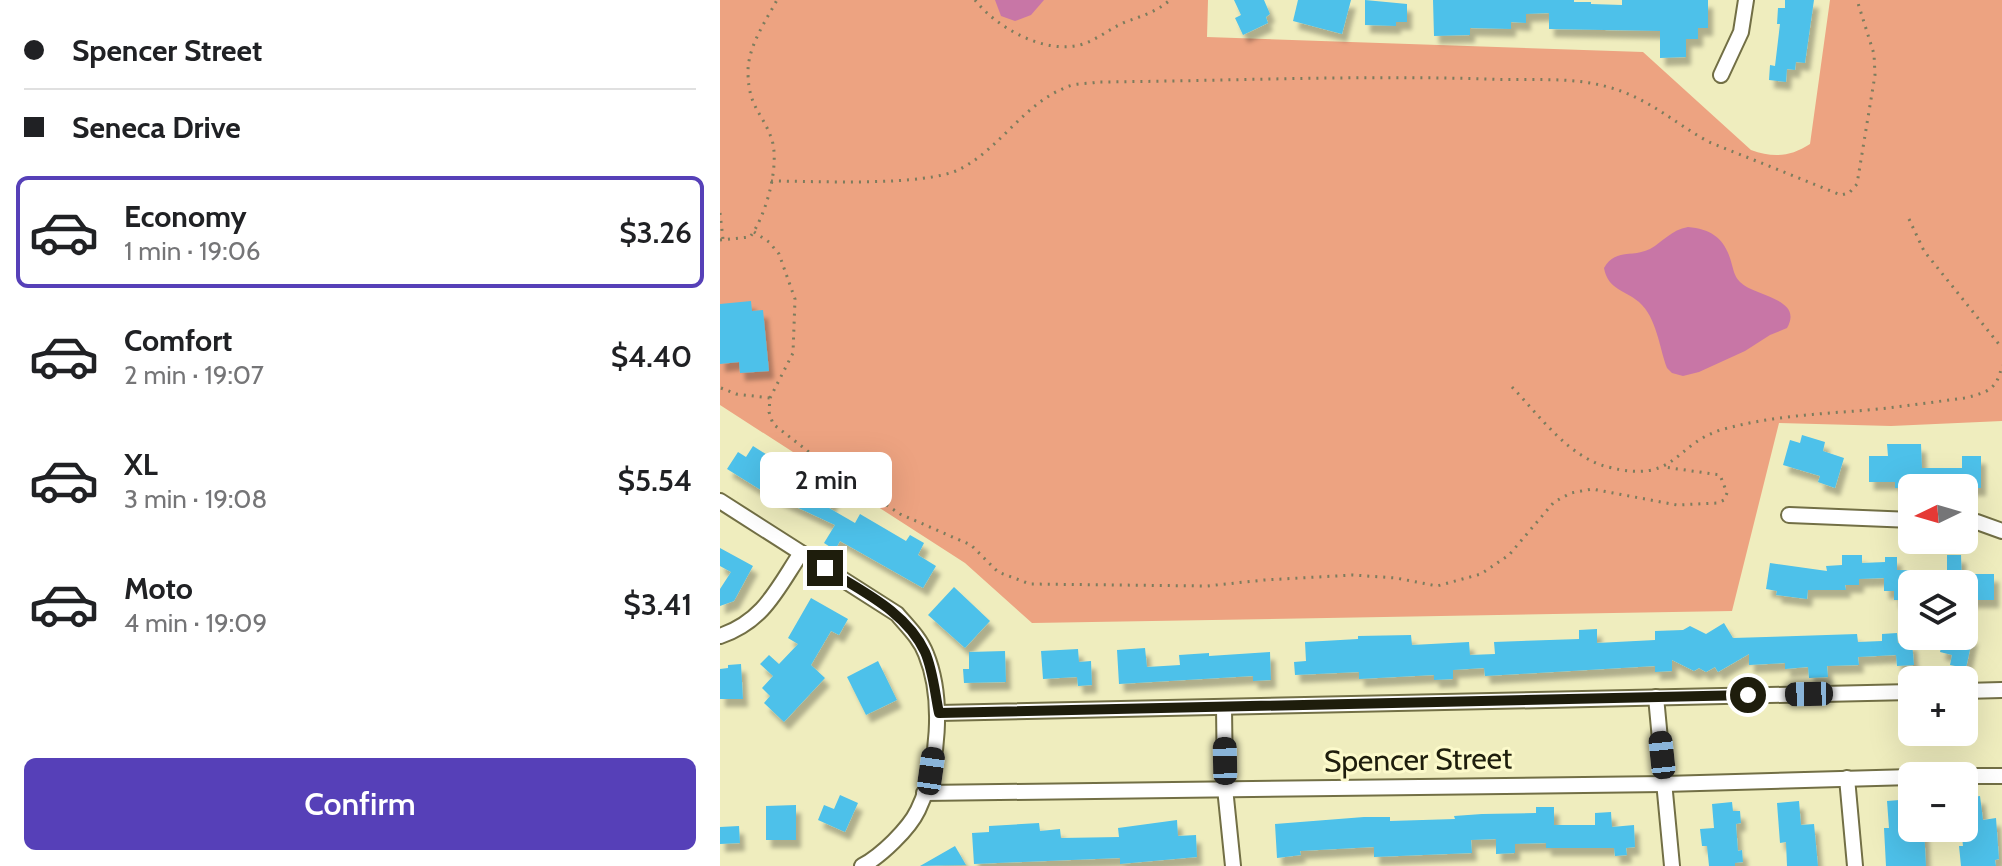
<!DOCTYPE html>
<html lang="en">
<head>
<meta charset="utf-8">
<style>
  :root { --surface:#fff; --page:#f6f6f6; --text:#202124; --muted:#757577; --line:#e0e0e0; --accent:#5640b8 }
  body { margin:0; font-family:Cabin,sans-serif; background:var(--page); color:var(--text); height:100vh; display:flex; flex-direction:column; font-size:30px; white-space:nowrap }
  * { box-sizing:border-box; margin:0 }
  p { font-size:26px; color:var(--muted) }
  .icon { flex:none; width:44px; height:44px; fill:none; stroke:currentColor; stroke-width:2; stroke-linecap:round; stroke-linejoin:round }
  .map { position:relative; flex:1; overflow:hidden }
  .details { display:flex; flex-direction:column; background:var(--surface); width:720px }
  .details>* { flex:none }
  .guide { display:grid; align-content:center; height:176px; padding:0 24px; background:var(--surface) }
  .needle { width:52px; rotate:265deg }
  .fabs { position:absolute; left:1178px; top:474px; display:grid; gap:16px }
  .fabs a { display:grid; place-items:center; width:80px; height:80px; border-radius:12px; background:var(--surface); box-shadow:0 8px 32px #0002; font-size:40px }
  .end { position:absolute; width:36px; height:36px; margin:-18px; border:10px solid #1e1d0c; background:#fff; box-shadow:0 0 0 4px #fff }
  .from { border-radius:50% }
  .bubble { position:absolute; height:56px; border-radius:12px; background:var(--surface); box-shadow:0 8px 32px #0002; font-size:26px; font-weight:600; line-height:56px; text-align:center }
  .car { position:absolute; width:24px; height:48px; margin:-24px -12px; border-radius:10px; box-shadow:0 0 6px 2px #0007; background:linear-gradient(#222 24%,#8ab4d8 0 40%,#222 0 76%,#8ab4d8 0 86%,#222 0) }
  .guide b { display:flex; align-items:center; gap:28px; height:76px; font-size:30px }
  .guide b+b { border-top:2px solid var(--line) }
  .guide i { width:20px; height:20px; background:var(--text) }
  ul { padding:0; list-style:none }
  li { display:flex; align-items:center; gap:24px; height:112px; margin:0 16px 12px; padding:0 8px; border:4px solid transparent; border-radius:12px }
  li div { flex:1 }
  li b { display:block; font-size:30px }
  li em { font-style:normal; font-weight:600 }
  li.selected { border-color:var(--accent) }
  li>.icon { width:72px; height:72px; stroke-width:1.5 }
  .primary-button { display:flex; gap:16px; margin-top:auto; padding:16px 24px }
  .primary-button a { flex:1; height:92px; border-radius:12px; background:var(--accent); color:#fff; font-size:32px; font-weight:600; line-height:92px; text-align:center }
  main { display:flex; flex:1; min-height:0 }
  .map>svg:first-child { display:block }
  .green { fill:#eda381 }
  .water { fill:#c876a6 }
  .building { fill:#4dc1ea; filter:url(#shadow) }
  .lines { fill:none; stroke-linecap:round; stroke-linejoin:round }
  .minor-casing { stroke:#726f45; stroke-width:18 }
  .path { stroke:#7d7c5d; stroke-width:3; stroke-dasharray:2 6; stroke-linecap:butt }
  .minor { stroke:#fff; stroke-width:14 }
  .route { stroke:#1e1d0c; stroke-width:10 }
  .labels { text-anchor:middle; stroke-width:6; stroke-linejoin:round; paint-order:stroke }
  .street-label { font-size:30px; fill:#1e1d0c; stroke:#fcfacb }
</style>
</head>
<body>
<main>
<section class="details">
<div class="guide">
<b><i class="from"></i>Spencer Street</b>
<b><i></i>Seneca Drive</b>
</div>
<ul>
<li class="selected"><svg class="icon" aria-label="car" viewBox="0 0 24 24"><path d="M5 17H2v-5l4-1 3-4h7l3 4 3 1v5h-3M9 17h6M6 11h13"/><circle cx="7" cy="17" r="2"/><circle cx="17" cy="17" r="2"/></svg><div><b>Economy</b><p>1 min · 19:06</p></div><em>$3.26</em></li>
<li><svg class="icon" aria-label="car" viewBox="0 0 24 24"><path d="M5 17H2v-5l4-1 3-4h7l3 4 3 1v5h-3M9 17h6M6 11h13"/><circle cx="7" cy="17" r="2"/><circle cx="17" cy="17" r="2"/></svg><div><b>Comfort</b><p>2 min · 19:07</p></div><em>$4.40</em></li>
<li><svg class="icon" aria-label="car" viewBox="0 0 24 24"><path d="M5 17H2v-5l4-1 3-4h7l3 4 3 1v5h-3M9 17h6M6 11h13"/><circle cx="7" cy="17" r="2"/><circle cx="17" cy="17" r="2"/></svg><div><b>XL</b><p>3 min · 19:08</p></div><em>$5.54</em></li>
<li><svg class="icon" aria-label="car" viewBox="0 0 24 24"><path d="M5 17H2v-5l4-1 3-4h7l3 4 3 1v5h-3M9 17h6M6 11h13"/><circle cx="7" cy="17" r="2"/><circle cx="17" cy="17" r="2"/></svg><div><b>Moto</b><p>4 min · 19:09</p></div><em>$3.41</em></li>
</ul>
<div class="primary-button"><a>Confirm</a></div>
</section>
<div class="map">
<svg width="1282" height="866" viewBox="0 0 1282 866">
  <defs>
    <filter id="shadow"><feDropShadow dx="5" dy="8" stdDeviation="2" flood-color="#0004"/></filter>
  </defs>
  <rect width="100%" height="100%" fill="#efedbe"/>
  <path class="green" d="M0 0H488L487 37 923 52 1031 150C1053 158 1070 157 1090 144L1110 0H1282V421L1171 426 1059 423 1012 611 312 623 245 563 0 405Z"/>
  <g class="water">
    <path d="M275 0H324L311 15 295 21 281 16Z"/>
    <path d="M968 227C993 229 1006 240 1012 265 1014 272 1015 277 1020 282 1035 297 1084 298 1067 328L1050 335 1025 351 979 372 963 376 952 373 947 368C939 347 937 318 919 302 905 290 888 290 884 268 895 248 912 258 930 249 944 241 951 230 968 227Z"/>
  </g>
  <g class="building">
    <path d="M514 0H544L550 14 546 17 548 23 523 35 515 18 521 15Z"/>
    <path d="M578 0H631L622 34 573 21Z"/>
    <path d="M645 0 687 4V22H676V26L645 25Z"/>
    <path d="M713 0H854V2H871V4L902 5V0H988V28H978V39H966V57L940 58V31L829 29V13L806 14V23L791 22V29L750 28V35L714 36Z"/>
    <path d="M1065 0H1094L1085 63 1076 62 1075 70 1067 69 1066 82 1049 80 1050 65 1055 66 1060 24H1057L1058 8H1065Z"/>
    <path d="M31 301 32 311 43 310 49 371 20 373 19 362 0 364V304Z"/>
    <path d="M1082 435 1105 442 1103 451 1124 458 1115 488 1098 482 1100 476 1063 465 1070 440 1080 443Z"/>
    <path d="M1167 444H1201L1202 468H1242V456H1261V488H1175V482H1149V456H1168Z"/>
    <path d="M33 446 65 466 63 470 115 495 109 508 135 523 140 514 186 541 190 535 204 543 198 555 216 566 203 588 120 541 115 550 104 543 115 525 44 492 7 469 18 452 26 457Z"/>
    <path d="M0 548 33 566 14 601 0 606V589L11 572 0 566Z"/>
    <path d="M1122 555H1142V563L1165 562V557H1177V570L1227 571V555H1241L1242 584H1192V600H1174V591H1164V578L1139 579V585H1125L1126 590H1088L1087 599 1056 595 1057 591 1046 589 1050 563 1107 571 1106 566 1122 565Z"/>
    <rect x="1244" y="574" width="30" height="26"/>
    <path d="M234 587 270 621 245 648 208 615Z"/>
    <path d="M91 598 128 619 119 635 111 631 91 665 105 678 64 722 44 703 50 696 42 688 53 676 40 664 49 655 59 664 78 644 68 638Z"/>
    <path d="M1004 623 1013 638 1137 634 1138 642 1162 641V634L1177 633 1178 643 1192 642 1194 665 1177 666 1176 655 1138 657 1139 665 1107 666 1108 677 1089 678 1088 667 1065 669V663L1029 665V654L998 672 995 667 986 672 979 668 974 671 952 660V671L935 672V666L765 676 764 668 733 670V679L714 680V675L639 679V672L575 675 574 662 586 661 585 642 638 639V636L691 635 692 645 749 642 750 655 775 654 774 642 859 639V630L877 629V643L935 640V631L963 630 970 626 986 634Z"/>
    <path d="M1232 636H1253L1246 668 1230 665 1232 655 1220 652 1223 640 1230 642Z"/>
    <path d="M425 648 427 667 460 665 459 655 489 653V656L550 652 551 680 533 681V676L399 684 397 650Z"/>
    <path d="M358 649 359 662 371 661 372 685 358 686 357 677 323 679 321 651Z"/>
    <path d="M285 651 286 682 244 683 243 669H249V652Z"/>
    <path d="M158 661 177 700 146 715 127 677Z"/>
    <path d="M21 664 23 699H0V669L8 668V665Z"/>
    <path d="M120 795 138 803 125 832 98 820 104 805 114 809Z"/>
    <path d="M1260 796 1263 820 1276 818 1279 859 1275 860 1276 866H1241L1239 846H1243L1241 828H1244V798Z"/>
    <path d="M1192 799V828H1204L1206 866H1166L1164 828H1169L1167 801Z"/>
    <path d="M1079 801 1081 825 1094 824 1098 866H1067L1066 842 1060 843 1057 803Z"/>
    <path d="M1012 802 1013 811H1020L1021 823 1016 824 1018 851 1022 850 1023 862 1015 863V866H989L987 846H982L980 829 994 828 992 804Z"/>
    <path d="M76 805V840H46V806Z"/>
    <path d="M816 807H834V825H875V813L891 812 892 827 914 825 915 847 906 848 907 855 895 856 894 848H826V843L795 844V853L776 854V839L751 840 752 853 654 857V847L580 851 581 855 557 858 555 824 644 817H670V821L735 819 734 816 762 814 816 813Z"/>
    <path d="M457 820 458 836 476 835 477 857 400 864V858L254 864 252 833 269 832V826L319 823 320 831 340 829 341 838 399 837 398 828Z"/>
    <path d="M19 826 20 843 0 844V827Z"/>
    <path d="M235 846 246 865 200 866Z"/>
  </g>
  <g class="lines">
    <g class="minor-casing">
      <g id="minor">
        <path d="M1001 75 1021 32 1026 0"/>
        <path d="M0 501 177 614C187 626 200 638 206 654 224 698 219 766 198 810 189 829 161 856 142 866"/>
        <path d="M1069 515 1192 520"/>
        <path d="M1244 521 1257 522 1282 531"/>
        <path d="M0 636C44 621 57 589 81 553"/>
        <path d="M1244 691 1282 690"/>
        <path d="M936 697 952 866"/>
        <path d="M504 707 505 788 513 866"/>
        <path d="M219 713 1192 692"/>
        <path d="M1244 776H1282"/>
        <path d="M1127 778 1135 866"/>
        <path d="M204 793 944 784 1192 777"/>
      </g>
    </g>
    <g class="path">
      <path d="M255 0C277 28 324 54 360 45 377 40 389 29 405 22 422 16 436 12 450 0"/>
      <path d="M51 181C95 181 205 187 240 169 280 149 304 103 347 87 355 83 368 84 377 82 507 81 637 75 767 79 808 81 849 76 888 87 929 98 954 123 989 142L1121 195 1129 193 1137 184 1155 75 1154 54 1137 0"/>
      <path d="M0 213 3 239"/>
      <path d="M1189 219 1204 251 1282 348"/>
      <path d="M34 232 49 242 59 254 75 299 73 353 50 398 49 412 53 424 89 452 180 514 251 545 278 572 310 584 487 586 544 580 633 575 676 578 717 586 761 574 789 555 834 502 851 493 872 489 957 505 998 503 1004 500 1007 493 1000 475 944 467"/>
      <path d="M0 240 30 237C46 216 61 163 51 137 41 111 29 107 28 74 27 48 45 22 57 0"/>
      <path d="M792 387C820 416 848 457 888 467 958 485 953 443 1004 429 1051 416 1100 414 1148 410 1181 407 1213 402 1245 398 1268 392 1277 390 1282 365"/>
      <path d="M1 388 16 394 50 398"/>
    </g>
    <use href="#minor" class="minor"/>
  </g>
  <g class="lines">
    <path class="route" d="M105 568C141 591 186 611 205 652 213 670 215 694 219 713L1028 695"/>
  </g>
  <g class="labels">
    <g class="street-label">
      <text transform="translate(698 760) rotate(-1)" y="10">Spencer Street</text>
    </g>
  </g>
</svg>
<div class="fabs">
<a><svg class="needle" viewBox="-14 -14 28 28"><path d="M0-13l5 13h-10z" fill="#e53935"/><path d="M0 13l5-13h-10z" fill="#757577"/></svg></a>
<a><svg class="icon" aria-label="layers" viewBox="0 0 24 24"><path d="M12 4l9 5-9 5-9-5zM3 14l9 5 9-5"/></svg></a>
<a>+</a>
<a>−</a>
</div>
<i class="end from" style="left:1028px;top:695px"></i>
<i class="end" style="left:105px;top:568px"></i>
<div class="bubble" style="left:40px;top:452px;width:132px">2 min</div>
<i class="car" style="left:1089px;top:694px;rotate:269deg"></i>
<i class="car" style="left:942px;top:755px;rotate:354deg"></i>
<i class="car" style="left:505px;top:761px;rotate:359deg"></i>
<i class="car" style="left:211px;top:771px;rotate:8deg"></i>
</div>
</main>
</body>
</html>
